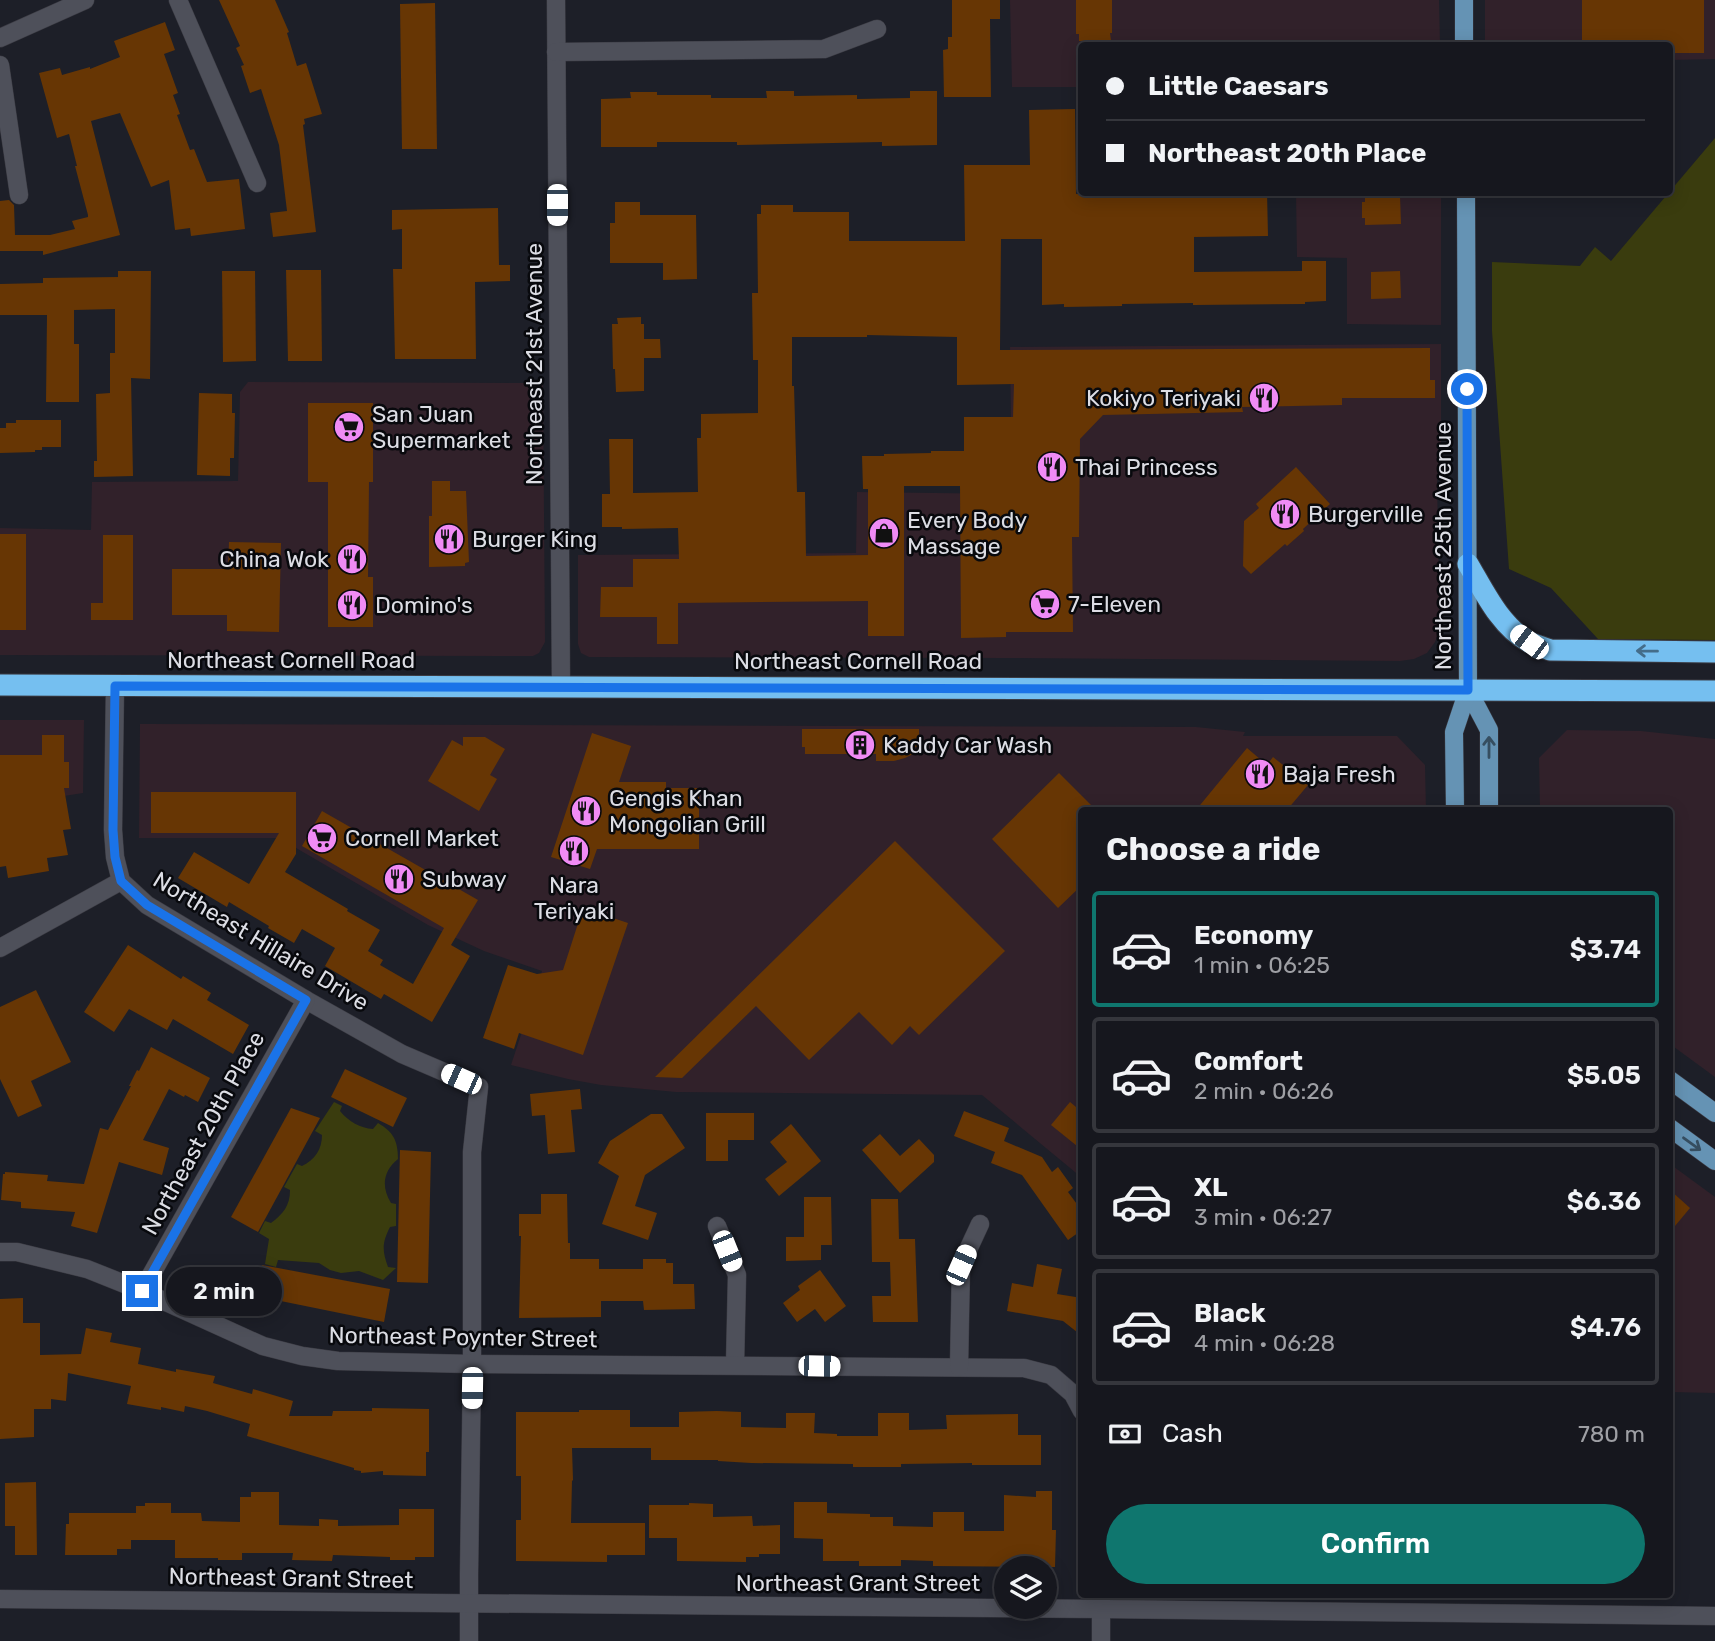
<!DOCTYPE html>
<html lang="en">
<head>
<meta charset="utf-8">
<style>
  :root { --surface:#16171e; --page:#1f2027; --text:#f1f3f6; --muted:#9e9fa4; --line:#35363c; --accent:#0f766e }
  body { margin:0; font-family:Rubik,sans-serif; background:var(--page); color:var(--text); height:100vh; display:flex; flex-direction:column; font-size:26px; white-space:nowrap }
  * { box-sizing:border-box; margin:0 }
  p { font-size:23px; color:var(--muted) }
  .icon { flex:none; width:38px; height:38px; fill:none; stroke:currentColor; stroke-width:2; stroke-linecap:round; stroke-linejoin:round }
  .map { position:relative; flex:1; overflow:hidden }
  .sheet { position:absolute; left:1078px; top:807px; width:595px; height:791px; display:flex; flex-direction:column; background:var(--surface); border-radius:7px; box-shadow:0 4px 18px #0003,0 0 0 2px var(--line) }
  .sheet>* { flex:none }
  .hud { position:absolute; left:1078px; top:42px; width:595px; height:154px; border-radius:7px; box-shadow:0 4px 18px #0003,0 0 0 2px var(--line); display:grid; align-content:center; height:154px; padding:0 28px; background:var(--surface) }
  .buttons { position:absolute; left:994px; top:1556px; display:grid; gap:14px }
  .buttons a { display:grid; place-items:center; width:63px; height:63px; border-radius:50%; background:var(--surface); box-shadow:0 4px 18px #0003,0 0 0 2px var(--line); font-size:35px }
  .end { position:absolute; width:32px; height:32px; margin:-16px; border:9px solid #1a73e8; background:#fff; box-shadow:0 0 0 4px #fff }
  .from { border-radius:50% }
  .bubble { position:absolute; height:49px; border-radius:24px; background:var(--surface); box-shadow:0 4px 18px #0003,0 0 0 2px var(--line); font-size:23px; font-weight:600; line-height:49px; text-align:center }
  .car { position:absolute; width:21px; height:42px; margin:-21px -10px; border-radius:9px; box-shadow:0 0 5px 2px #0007; background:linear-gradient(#fff 24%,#345 0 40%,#fff 0 76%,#345 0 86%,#fff 0) }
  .hud b { display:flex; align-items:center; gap:24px; height:66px; font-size:26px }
  .hud b+b { border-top:2px solid var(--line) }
  .hud i { width:18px; height:18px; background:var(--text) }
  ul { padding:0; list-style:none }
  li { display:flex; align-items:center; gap:21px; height:116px; margin:0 14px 10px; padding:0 14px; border:4px solid var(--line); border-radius:7px }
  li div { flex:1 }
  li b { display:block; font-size:26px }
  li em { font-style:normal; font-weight:600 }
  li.selected { border-color:var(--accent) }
  li>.icon { width:63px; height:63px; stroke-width:1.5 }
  h2 { padding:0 28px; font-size:32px; line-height:84px }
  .pay { display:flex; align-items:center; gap:18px; height:77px; padding:0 28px; font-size:26px }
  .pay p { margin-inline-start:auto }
  .action { display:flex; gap:14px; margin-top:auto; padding:14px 28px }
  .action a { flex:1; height:80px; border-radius:42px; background:var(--accent); color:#fff; font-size:28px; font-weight:600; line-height:80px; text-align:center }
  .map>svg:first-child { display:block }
  .commercial { fill:#31212a }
  .green { fill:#3a3c0e }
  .building { fill:#673604; fill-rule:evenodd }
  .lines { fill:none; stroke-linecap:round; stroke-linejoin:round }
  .minor-casing { stroke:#3b3b43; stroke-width:19 }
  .major-casing { stroke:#3b3b43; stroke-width:19 }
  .highway-casing { stroke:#3b3b43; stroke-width:23 }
  .minor { stroke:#4e505a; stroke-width:18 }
  .major { stroke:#6593b4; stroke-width:18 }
  .highway { stroke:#75bff0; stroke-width:21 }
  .oneway { stroke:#446d8a }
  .oneway2 { stroke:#364e60 }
  .route { stroke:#1a73e8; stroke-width:9 }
  .labels { text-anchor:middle; stroke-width:5; stroke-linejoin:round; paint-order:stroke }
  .street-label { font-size:23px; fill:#dcdde4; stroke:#08090d }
  .poi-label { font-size:23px; fill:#dcdde4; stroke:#08090d; text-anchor:start }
</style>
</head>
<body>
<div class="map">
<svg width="1715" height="1641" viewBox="0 0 1715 1641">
  <rect width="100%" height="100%" fill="#1d1f28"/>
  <g class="commercial">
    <path d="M1010 0H1439L1440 45 1082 46 1081 87H1012Z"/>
    <path d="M1485 0H1715V59L1670 60V46L1485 45Z"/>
    <path d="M1296 193H1441V325L1347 324V258L1297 257Z"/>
    <path d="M1441 344V457L1437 482 1440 630 1435 642 1427 653 1414 659 1400 661 1014 658 589 657 581 653 578 644V555L856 553 857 492 1012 494 1010 347Z"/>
    <path d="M248 382 543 383 545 642 539 653 533 656 0 655V528L91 530 92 482 238 481 240 392Z"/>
    <path d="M0 720H84L83 793 0 806Z"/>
    <path d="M140 724 1196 727 1245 732 1243 736H1397L1425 765 1426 810H1082L1081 1177 982 1095 676 1092 601 1085 568 1079 511 1065 542 971 484 951 428 925 279 838H139Z"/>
    <path d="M1567 730 1641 731 1715 739V1077L1670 1044V810H1540L1539 758Z"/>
    <path d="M1670 1164 1715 1197V1393L1670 1392Z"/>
  </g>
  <g class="green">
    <path d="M1715 138V640L1598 639 1551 588 1509 569 1492 331V262L1580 266 1595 247 1611 261Z"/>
    <path d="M334 1102 342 1106 340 1111C349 1122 360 1128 373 1129L378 1123C393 1132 398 1140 398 1159 383 1171 381 1187 391 1203L396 1204V1226L390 1227C382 1243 382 1250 388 1267L396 1268 383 1280 359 1271 341 1273 330 1270 319 1263 278 1260 276 1267 265 1264 269 1239 259 1233 265 1221 271 1223C283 1214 290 1206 290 1190L284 1187 297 1164 302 1166C315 1160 322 1149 322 1135L315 1131Z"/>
  </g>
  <g class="building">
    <path d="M219 0H275L289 32 287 33 297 66 306 63 322 114 304 119 305 124 303 125 316 232 273 237 270 213 287 211 279 145 261 89 250 93 241 66 244 65 236 48 240 46Z"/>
    <path d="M952 0H1000V19H990L991 97H944L943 50 948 49V37H952Z"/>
    <path d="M1076 0H1112V33H1110L1111 41H1079V34H1076Z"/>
    <path d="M1582 0H1704V53H1670V46H1582Z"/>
    <path d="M435 3 437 149H402L400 4Z"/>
    <path d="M165 22 175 50 164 54 178 93 173 95 180 114 177 115 190 150 194 149 207 182 239 179 245 229 191 236 190 228 175 230 169 180 151 187 120 113 91 121 120 235 43 255V251H0V201L9 200 14 205 15 235H50L75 229 72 221 88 217V215L75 166H77L69 134 57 138 39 73 60 68 62 75 90 67V69L120 57 114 41Z"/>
    <path d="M766 91H794V96L857 95V99L910 98V91H937V145L882 146V142L737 145V142H657V147H601V99L631 98 630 92H657V95H711V98H767Z"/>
    <path d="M1075 109 1076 194 1160 195V198L1190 197V194L1267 192 1268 236 1194 237V272L1302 271V261H1326V301L1305 302V304L1193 305V303L1122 304V306L1064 307V304L1042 305V239H1001L1000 350 1430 348V380H1435V398H1342V405L1242 407 1243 412 1103 415 1080 439 1079 537H1072L1073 632H1006V637L961 638 960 486H904V636H868V601L678 603V644H657V617H600L601 587H633V559H679L678 528 622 529V527H602V494H610L609 439H633V493L698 492 697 438H701V414L758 413V360H753L752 293H758L757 214H761V205H793V212H849V241H965L964 165H1030L1029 110ZM867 335 957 337V385L1014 384 1013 417H964V451H931V453L884 454V456H862L863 489H868V555L806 556 805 492H797L794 386H792V337H867Z"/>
    <path d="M1365 196H1400L1401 224 1365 225V218H1362V202H1365Z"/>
    <path d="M615 202H640V215H696L697 279 663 280V263H610V223H615Z"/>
    <path d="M498 208 499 265H510V281L475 282 476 359H395L393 269H402V229L392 230V210Z"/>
    <path d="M286 270H321L322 361H288Z"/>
    <path d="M118 271H151L150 379 131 378 133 476 94 477V461H97L96 394 110 393V353H115V309L74 310V344H79V402H46L47 315H0V284L43 283V278L118 277Z"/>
    <path d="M222 271H255L256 361 223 362Z"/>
    <path d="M1400 271 1401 298 1371 299V272Z"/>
    <path d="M641 317V324H644V339H660L661 358H644V391L616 392 615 369H613L612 324H618L617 318Z"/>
    <path d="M199 393 232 394V413H235L234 458H230V476L197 475Z"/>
    <path d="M308 403H373V482H369L368 577H373V627H328V482H308Z"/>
    <path d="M16 420H61V447H42V450H35V452L0 453V428H6V423H16Z"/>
    <path d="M1296 467 1330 504 1303 529 1304 531 1287 546 1285 544 1251 574 1243 566 1244 521 1259 508 1256 504Z"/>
    <path d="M432 481H450V491H466L469 562 465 563V566L429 567V516H432Z"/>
    <rect x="0" y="534" width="26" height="96"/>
    <path d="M103 535H133V620H91V603H103Z"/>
    <path d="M229 542 281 543 279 632 227 631V615H172V569H228Z"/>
    <path d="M802 729H919V747H915V753L905 758 894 761H876V754H805V747H802Z"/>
    <path d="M592 733 631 746 619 782H666V788H699V849H597L590 869 551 857Z"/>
    <path d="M42 735H64V762H69V788H64L71 829 63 830 68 855 47 858 49 871 8 878 6 866 0 867V755H42Z"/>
    <path d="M463 737H485L505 749 490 775 497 779 479 811 428 781 452 740 463 746Z"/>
    <path d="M1247 748 1267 765 1273 757 1308 785 1287 810H1196Z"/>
    <path d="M1059 773 1096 810H1082V885L1058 908 992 839Z"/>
    <path d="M151 792H296V854L285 872 348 909 347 911 380 930 368 951 383 960 380 965 413 984 444 928 302 846 322 811 478 900 451 945 470 956 432 1022 384 994 381 999 325 966 335 948 302 929 294 943 268 928 269 926 229 902 227 907 178 878 194 852 249 884 279 833H151Z"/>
    <path d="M895 841 1005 951 919 1035 910 1026 892 1045 859 1012 809 1060 756 1006 682 1078 655 1077Z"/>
    <path d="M583 908 628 923 583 1055 519 1033 514 1049 483 1038 508 965 537 974 563 970Z"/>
    <path d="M128 945 181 979 183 976 211 993 207 1000 249 1025 233 1054 173 1019 167 1030 129 1009 114 1032 84 1012Z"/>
    <path d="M36 990 71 1062 31 1081 42 1106 18 1117 0 1079V1007Z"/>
    <path d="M151 1047 210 1078 198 1102 185 1095 184 1097 169 1089 143 1140 169 1148 162 1175 119 1162 97 1233 71 1226 75 1212 21 1208V1202L1 1200 3 1174H5V1172L48 1175 47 1181 84 1184 100 1128 108 1130 131 1086H129L137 1070 139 1071Z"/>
    <path d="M345 1069 407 1098 393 1127 331 1097Z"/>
    <path d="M580 1089 582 1109 571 1110 575 1152 548 1154 545 1115 532 1116 530 1094Z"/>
    <path d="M1070 1102 1082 1112V1150L1051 1125Z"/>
    <path d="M291 1108 320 1118 258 1232 231 1217Z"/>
    <path d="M964 1111 1009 1128 1004 1141 1042 1157 1052 1172 1058 1167 1073 1188 1068 1192 1082 1211V1230L1068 1240 1022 1175 991 1163 995 1152 954 1136Z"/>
    <path d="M706 1113H754V1140H728V1161H706Z"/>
    <path d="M651 1114H662L685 1148 645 1175 635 1206 657 1213 648 1240 602 1224 619 1176 598 1163 610 1141Z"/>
    <path d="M791 1124 821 1161 779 1196 765 1179 787 1162 770 1142Z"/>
    <path d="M880 1134 900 1156 919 1139 934 1155V1162L900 1193 862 1150Z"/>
    <path d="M400 1150 431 1152 428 1283 397 1282Z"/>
    <path d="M1670 1190 1690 1208 1670 1232Z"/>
    <path d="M541 1194H567L568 1243H570V1259H599V1269H643V1259H666V1263H673V1284H694L695 1309 644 1310 643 1301H601V1317L519 1318 521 1236H519V1214H541Z"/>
    <path d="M804 1197H831L832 1245H821V1260L786 1261V1237H804Z"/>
    <path d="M871 1199H898L899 1239H915L918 1322H873L872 1296H891L890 1262H872Z"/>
    <path d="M1037 1264 1062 1269 1057 1294 1082 1298V1336L1063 1321 1007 1311 1012 1283 1033 1287Z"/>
    <path d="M262 1265 390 1289 384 1322 256 1296Z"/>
    <path d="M820 1270 846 1306 825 1322 815 1309 797 1322 783 1303 800 1290 798 1286Z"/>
    <path d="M23 1298V1323H40V1355L81 1354 86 1328 112 1333 110 1342 141 1348 138 1364 176 1372V1369L215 1376 213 1383 252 1394 253 1389 293 1401 289 1416H332L333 1411H372V1408L429 1409V1452H426V1476L383 1475V1471L361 1473V1471L354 1470V1468L247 1436 250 1424 207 1411 185 1406 184 1412 161 1407V1410L127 1404 131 1386 68 1373 66 1401 51 1399V1409H34V1437L0 1439V1299Z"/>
    <path d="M579 1410H630V1427H679V1412L717 1411 741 1412V1427L786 1428V1413H815L814 1433 837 1434V1436H878V1413H909V1430L947 1429 946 1415 1018 1414V1435H1041V1465H972V1463L901 1464V1467H853V1464L751 1463 718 1461V1460H651V1448H572L573 1480 572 1481 571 1523H645V1555H607V1562L516 1561V1520H521V1476H516V1412H579Z"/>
    <path d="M36 1482 37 1555H15V1526H5V1483Z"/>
    <path d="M1036 1491H1052V1530H1056L1055 1567 933 1566V1561L901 1560V1566H859V1561H823V1539L794 1538V1502H827V1513L870 1514V1517H893V1526L933 1527V1512H964V1531H1004V1495L1036 1497Z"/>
    <path d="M251 1492H279V1525L319 1526V1519L338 1520V1526L399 1525V1509H434V1557H415V1560H390V1557L333 1555 332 1561 292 1560 293 1553H242V1560H218V1558H175V1540H131V1549H117V1555H65L66 1524H69V1513H136V1506H145V1503H171V1513H201L202 1521 240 1522V1497H251Z"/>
    <path d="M689 1503 713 1504V1517L752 1516 753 1526 780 1525V1554H759V1557H746V1562L677 1561V1538H649V1505H689Z"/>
  </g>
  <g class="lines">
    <g class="minor-casing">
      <g id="minor">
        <path d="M178 0 257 183"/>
        <path d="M556 0 561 686"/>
        <path d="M0 38 85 0"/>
        <path d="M556 52 824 49 877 29"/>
        <path d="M0 65 19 195"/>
        <path d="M115 686 113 830 115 857 121 881 147 905 306 1000 402 1054 479 1087 472 1152V1364L469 1575V1641"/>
        <path d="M0 948 121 881"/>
        <path d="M717 1226 737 1275 735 1365"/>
        <path d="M0 1252H17L87 1269 142 1291 263 1346 302 1356 338 1361 472 1364 1024 1368 1051 1375 1073 1394 1082 1411"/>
        <path d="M142 1291 306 1000"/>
        <path d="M959 1367 961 1265 980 1224"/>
        <path d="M0 1599 1101 1609 1715 1616"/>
        <path d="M1101 1641V1594"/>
      </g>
    </g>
    <g class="major-casing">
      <g id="major">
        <path d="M1464 0V46"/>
        <path d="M1468 690 1489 730V810"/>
        <path d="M1455 810 1454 732 1468 690 1466 192"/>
        <path d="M1670 1080 1715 1113"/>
        <path d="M1670 1128 1715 1161"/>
      </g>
    </g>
    <g class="highway-casing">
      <g id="highway">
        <path d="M1468 564C1484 591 1500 626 1529 642 1535 645 1543 647 1550 650L1715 652"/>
        <path d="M0 685 1715 691"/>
      </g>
    </g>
    <use href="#minor" class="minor"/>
    <use href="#major" class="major"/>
    <use href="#highway" class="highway"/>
  </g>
  <defs><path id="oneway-shaft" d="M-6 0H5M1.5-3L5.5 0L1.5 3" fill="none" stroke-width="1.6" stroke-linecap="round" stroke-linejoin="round" transform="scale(1.75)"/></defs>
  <use class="oneway" href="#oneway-shaft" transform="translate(1647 651) rotate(-179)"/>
  <g class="oneway2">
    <use href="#oneway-shaft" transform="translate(1489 747) rotate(-90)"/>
    <use href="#oneway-shaft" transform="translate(1692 1144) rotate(36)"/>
  </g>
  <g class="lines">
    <path class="route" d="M142 1291 306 1000 147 905 121 881 115 857 113 830 115 686 1468 690 1467 389"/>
  </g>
  <defs>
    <g id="restaurant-disc" transform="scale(1.575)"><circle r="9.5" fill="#f08bf5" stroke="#08090d"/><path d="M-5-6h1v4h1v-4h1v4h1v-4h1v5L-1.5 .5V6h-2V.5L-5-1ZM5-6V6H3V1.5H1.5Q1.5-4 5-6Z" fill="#111"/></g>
    <g id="supermarket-disc" transform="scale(1.575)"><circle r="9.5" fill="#f08bf5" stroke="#08090d"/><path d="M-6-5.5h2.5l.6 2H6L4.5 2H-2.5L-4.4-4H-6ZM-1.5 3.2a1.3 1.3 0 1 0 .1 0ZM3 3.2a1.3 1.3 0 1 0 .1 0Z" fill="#111"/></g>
    <g id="shop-disc" transform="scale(1.575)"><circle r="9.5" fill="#f08bf5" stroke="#08090d"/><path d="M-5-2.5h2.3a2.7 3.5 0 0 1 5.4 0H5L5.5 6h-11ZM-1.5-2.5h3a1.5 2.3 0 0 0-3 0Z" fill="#111"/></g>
    <g id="building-disc" transform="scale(1.575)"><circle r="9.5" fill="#f08bf5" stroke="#08090d"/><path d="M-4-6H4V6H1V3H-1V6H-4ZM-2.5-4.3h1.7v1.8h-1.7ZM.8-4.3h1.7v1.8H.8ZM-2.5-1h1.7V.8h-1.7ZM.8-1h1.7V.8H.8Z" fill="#111"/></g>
  </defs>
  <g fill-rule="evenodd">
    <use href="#restaurant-disc" x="1264" y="398"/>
    <use href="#supermarket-disc" x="349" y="427"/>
    <use href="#restaurant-disc" x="1052" y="467"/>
    <use href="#restaurant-disc" x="1285" y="514"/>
    <use href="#shop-disc" x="884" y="533"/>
    <use href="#restaurant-disc" x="449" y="539"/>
    <use href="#restaurant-disc" x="352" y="559"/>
    <use href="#supermarket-disc" x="1045" y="604"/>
    <use href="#restaurant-disc" x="352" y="605"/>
    <use href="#building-disc" x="860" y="745"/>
    <use href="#restaurant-disc" x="1260" y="774"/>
    <use href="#restaurant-disc" x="586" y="811"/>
    <use href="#supermarket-disc" x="322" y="838"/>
    <use href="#restaurant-disc" x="574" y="851"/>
    <use href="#restaurant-disc" x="399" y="879"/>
  </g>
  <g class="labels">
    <g class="street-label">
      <text transform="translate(534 364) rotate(-90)" y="8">Northeast 21st Avenue</text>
      <text transform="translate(1443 546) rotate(-90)" y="8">Northeast 25th Avenue</text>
      <text x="291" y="668">Northeast Cornell Road</text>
      <text x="858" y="669">Northeast Cornell Road</text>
      <text transform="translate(261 941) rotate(31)" y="8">Northeast Hillaire Drive</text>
      <text transform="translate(203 1133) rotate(-61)" y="8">Northeast 20th Place</text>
      <text transform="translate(463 1337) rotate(1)" y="8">Northeast Poynter Street</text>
      <text transform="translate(291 1578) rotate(1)" y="8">Northeast Grant Street</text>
      <text x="858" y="1591">Northeast Grant Street</text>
    </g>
    <g class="poi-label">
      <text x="1241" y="406" text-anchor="end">Kokiyo Teriyaki</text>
      <text x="372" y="422">San Juan<tspan x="372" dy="26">Supermarket</tspan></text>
      <text x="1075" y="475">Thai Princess</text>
      <text x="1308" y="522">Burgerville</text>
      <text x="907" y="528">Every Body<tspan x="907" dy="26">Massage</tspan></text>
      <text x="472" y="547">Burger King</text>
      <text x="329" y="567" text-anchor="end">China Wok</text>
      <text x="1068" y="612">7-Eleven</text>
      <text x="375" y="613">Domino's</text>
      <text x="883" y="753">Kaddy Car Wash</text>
      <text x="1283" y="782">Baja Fresh</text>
      <text x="609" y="806">Gengis Khan<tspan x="609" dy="26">Mongolian Grill</tspan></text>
      <text x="345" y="846">Cornell Market</text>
      <text x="422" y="887">Subway</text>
      <text x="574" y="893" text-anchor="middle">Nara<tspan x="574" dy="26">Teriyaki</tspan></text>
    </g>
  </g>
</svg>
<div class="buttons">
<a><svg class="icon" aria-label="layers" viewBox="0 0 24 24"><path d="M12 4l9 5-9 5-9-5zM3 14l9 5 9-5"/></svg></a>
</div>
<i class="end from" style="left:1467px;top:389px"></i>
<i class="end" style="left:142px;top:1291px"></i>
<div class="bubble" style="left:166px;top:1267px;width:116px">2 min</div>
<i class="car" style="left:557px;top:205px;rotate:180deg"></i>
<i class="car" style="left:1529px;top:642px;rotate:307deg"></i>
<i class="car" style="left:461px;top:1079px;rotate:294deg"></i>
<i class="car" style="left:727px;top:1251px;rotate:158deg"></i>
<i class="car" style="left:961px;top:1265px;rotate:24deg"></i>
<i class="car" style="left:819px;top:1366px;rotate:91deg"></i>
<i class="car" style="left:472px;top:1388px;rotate:181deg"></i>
<div class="hud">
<b><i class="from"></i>Little Caesars</b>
<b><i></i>Northeast 20th Place</b>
</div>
<section class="sheet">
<h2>Choose a ride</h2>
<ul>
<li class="selected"><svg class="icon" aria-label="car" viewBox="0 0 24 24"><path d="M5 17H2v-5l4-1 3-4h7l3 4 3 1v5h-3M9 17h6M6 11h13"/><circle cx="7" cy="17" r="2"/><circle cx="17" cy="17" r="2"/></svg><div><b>Economy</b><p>1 min · 06:25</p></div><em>$3.74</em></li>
<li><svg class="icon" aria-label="car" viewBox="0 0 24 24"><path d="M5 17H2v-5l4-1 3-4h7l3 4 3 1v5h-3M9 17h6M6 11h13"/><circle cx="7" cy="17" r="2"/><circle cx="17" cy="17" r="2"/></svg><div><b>Comfort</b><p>2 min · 06:26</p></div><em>$5.05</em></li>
<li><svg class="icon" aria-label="car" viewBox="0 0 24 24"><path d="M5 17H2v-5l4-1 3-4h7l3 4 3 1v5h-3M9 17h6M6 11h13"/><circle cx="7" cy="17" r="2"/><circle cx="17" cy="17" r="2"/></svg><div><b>XL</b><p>3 min · 06:27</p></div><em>$6.36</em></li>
<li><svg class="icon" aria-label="car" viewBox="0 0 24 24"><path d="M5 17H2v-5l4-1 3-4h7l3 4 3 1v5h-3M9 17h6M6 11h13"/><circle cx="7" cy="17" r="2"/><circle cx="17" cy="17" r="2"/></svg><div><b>Black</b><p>4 min · 06:28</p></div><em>$4.76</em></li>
</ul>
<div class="pay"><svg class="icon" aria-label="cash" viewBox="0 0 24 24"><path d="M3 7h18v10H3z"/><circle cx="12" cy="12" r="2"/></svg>Cash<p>780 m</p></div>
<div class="action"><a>Confirm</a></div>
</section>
</div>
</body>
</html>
